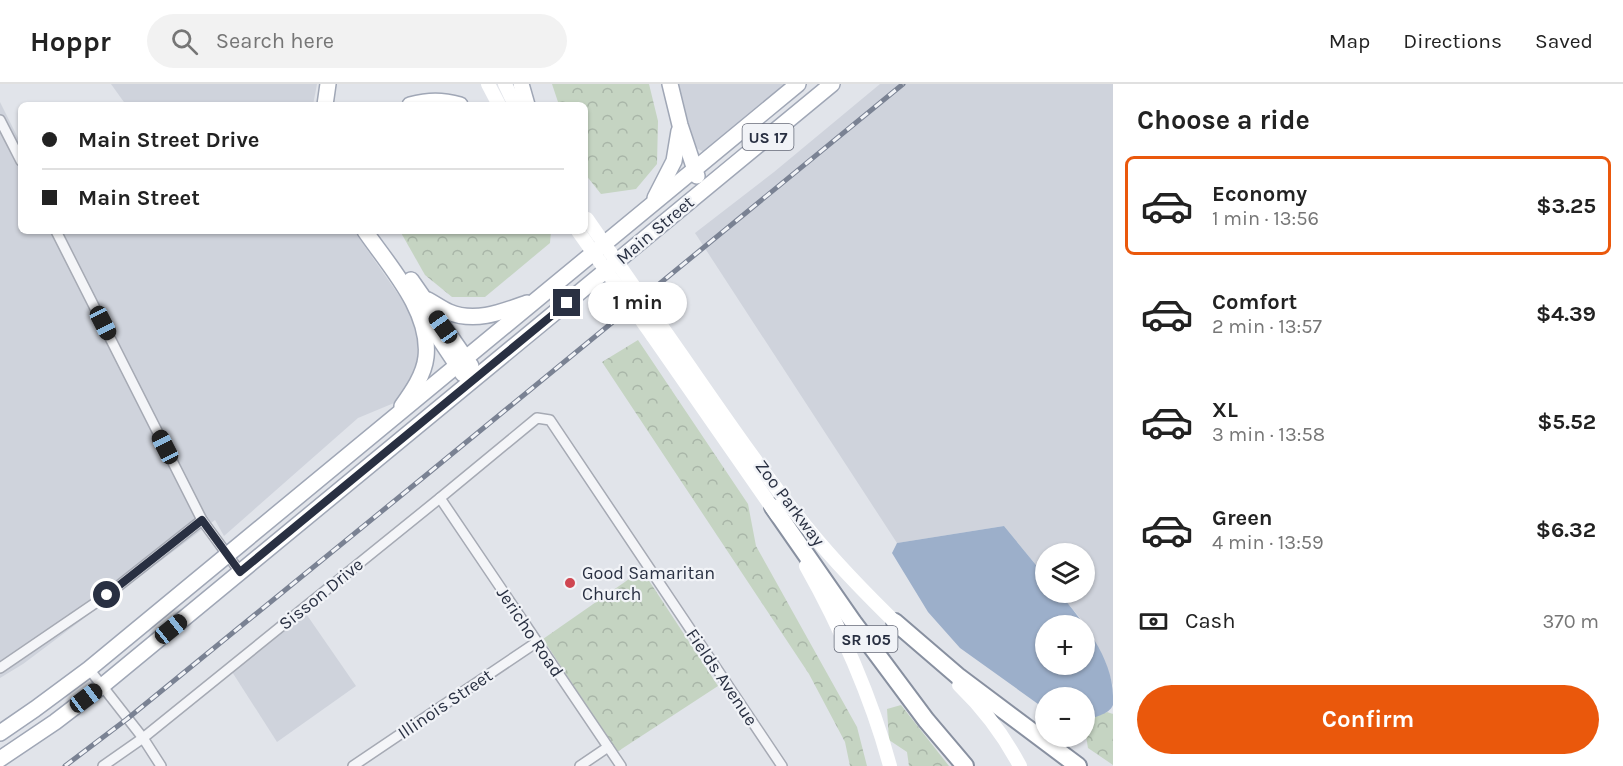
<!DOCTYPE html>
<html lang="en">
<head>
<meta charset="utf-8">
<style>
  :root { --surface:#fff; --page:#f2f2f2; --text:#222; --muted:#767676; --line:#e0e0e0; --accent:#ea580c }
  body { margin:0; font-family:Karla,sans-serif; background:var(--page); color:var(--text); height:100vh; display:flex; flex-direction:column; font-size:22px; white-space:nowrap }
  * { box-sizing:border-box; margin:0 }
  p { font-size:20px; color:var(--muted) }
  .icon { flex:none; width:33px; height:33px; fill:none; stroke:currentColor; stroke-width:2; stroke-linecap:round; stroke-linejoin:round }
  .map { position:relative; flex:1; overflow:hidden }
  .details { display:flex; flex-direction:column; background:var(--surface); width:510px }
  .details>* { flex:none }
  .top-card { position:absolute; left:18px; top:18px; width:570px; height:132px; border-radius:9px; box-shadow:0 2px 4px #0004; display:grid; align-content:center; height:132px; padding:0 24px; background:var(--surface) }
  .fabs { position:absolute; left:1035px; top:459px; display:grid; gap:12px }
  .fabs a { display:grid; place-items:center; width:60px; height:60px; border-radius:50%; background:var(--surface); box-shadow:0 2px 4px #0004; font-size:30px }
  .end { position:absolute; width:27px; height:27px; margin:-14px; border:8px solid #293042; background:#fff; box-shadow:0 0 0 3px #fff }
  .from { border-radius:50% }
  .bubble { position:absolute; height:42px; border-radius:21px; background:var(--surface); box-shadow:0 2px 4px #0004; font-size:20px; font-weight:700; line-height:42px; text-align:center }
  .car { position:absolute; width:18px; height:36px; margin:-18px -9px; border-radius:8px; box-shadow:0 0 4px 2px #0007; background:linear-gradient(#222 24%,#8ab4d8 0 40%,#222 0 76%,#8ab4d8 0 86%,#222 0) }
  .top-card b { display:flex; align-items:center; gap:21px; height:57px; font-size:22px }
  .top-card b+b { border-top:2px solid var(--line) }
  .top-card i { width:15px; height:15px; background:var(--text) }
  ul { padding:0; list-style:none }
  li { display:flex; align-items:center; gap:18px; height:99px; margin:0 12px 9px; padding:0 12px; border:3px solid transparent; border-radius:9px }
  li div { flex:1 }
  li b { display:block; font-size:22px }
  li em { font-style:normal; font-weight:700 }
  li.active { border-color:var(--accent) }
  li>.icon { width:54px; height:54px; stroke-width:1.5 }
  h2 { padding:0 24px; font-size:27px; line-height:72px }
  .pay { display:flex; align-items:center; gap:15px; height:66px; padding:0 24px; font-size:22px }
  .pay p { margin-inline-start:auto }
  .action { display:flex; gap:12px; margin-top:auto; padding:12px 24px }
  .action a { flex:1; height:69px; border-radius:36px; background:var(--accent); color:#fff; font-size:24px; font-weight:700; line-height:69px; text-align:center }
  header { display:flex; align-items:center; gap:36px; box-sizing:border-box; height:84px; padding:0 30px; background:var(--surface); border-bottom:2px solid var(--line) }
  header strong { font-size:28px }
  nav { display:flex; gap:33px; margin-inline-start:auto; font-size:21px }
  .search { width:420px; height:54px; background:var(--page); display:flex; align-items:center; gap:15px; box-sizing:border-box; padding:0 21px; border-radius:33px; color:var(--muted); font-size:22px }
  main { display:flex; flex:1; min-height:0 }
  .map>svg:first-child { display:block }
  .built { fill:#cfd3dc }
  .forest { fill:url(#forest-crowns) }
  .water { fill:#9cafca; fill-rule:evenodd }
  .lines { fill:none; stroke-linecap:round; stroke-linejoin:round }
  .minor-casing { stroke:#a6aab4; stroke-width:12 }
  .primary-casing { stroke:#a0a7b6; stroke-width:18 }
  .motorway-casing { stroke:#8890a0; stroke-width:20 }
  .minor { stroke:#f4f5f8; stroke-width:9 }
  .secondary { stroke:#fff; stroke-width:14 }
  .primary { stroke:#fff; stroke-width:15 }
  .motorway { stroke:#fff; stroke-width:16 }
  .rail-casing { stroke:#7a8293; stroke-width:5 }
  .rail { stroke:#f1f3f7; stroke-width:3; stroke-dasharray:9; stroke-linecap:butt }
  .secondary-bridge { stroke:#fff; stroke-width:14 }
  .route { stroke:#293042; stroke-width:8 }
  .poi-dot { fill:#cf4651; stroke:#f1f3f7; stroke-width:2 }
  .labels { text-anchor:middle; stroke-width:4.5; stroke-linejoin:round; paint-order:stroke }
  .shield { fill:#f1f3f7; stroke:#656a78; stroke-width:1.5 }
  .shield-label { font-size:16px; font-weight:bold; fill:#293042 }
  .street-label { font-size:18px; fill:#293042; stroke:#f1f3f7 }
  .poi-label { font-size:18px; fill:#293042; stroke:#f1f3f7; text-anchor:start }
</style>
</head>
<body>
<header>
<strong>Hoppr</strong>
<div class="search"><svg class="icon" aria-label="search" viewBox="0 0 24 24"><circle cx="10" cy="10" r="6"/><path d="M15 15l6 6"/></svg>Search here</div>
<nav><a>Map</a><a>Directions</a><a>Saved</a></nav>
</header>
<main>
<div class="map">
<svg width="1113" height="682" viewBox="0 0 1113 682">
  <defs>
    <pattern id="forest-crowns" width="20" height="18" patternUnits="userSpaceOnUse" patternTransform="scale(1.5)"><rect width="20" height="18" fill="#c5d4c2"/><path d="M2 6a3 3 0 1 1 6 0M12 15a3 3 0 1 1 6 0" fill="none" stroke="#a9b6a8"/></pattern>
  </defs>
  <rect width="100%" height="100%" fill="#e1e4ea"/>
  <g class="built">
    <path d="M111 0H317L313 21H126Z"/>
    <path d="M675 0H788L704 68 696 64 689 52Z"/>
    <path d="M880 0H1113V602L1105 577 1081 535 1059 509 1084 508V470H1046L1045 492 1004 442 897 459 695 149 774 88Z"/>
    <path d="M0 18 21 60V147H354L410 227 418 248 417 279 404 306 394 319 358 334 224 452 215 436 23 580 0 594Z"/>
    <path d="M300 521 356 602 277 658 227 580Z"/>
  </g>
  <g class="forest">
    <path d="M552 0H649L658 37 657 80 636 105 601 110 585 90V21H559Z"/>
    <path d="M400 147H551L550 159 485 213H452L425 191Z"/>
    <path d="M638 256 748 420 756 462 857 643 867 682H850L845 658 809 590 602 278Z"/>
    <path d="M642 486 718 602 617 668 543 555Z"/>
    <path d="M901 621 949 682H909L907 668 889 656 887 625Z"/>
    <path d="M1107 628 1113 630V681L1088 664 1085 646 1084 637Z"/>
  </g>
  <path class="water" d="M1004 442 1045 492 1046 508 1059 509C1082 536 1113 574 1113 612 1113 613 1113 619 1113 621 1109 631 1093 633 1085 637L1084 614H1046L1045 625 960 564 928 528 892 469 897 459ZM1046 542H1084V580H1046Z"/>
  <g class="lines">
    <g class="minor-casing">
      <g id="minor">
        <path d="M0 36 21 77"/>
        <path d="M56 147 202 436 240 488"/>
        <path d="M440 414 621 682"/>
        <path d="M0 584 107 511 202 436"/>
        <path d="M89 585 143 654 161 682"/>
        <path d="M103 682 143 654 440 414 537 334 550 336 782 682"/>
        <path d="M353 682 537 558"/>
        <path d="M580 682 608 663"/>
      </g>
    </g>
    <g class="primary-casing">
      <g id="primary">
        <path d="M521 0 527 21"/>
        <path d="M670 0 680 41 697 92"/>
        <path d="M325 21 328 0"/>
        <path d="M410 21C429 16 442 16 460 21"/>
        <path d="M655 114 674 77 679 47"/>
        <path d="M365 147C389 182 431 227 426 273 424 291 412 308 402 322"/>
        <path d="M411 196 471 282"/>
        <path d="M428 216C435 220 442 225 449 228 475 239 502 228 527 219"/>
        <path d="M433 245 463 290"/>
        <path d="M0 649 35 625 89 585 798 0"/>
        <path d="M0 675 55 638 102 602 832 0"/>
      </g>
    </g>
    <g class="motorway-casing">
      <g id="motorway">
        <path d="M773 423 853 538 926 636 965 682"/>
        <path d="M895 538 959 593 1078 682"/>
      </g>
    </g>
    <use href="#minor" class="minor"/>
    <g class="secondary">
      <path d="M488 0 499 21"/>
      <path d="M505 0 515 21"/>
      <path d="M662 243C710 311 756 381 809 446 838 482 870 514 903 546"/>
      <path d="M652 251 778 432"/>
      <path d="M806 482C840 542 872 615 890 682"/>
      <path d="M959 601C984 625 1004 652 1020 682"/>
    </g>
    <use href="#primary" class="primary"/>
    <use href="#motorway" class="motorway"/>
    <g class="rail-casing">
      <path id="rail" d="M65 682 127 635 425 392 903 0"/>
    </g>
    <use href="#rail" class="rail"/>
    <g class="secondary-bridge">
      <path d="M587 135 662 243"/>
      <path d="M578 147 652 251"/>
    </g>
  </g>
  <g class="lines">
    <path class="route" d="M107 511 202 436 240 488 567 219"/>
  </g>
  <circle class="poi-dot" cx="570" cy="499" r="6"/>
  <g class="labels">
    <g class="shield">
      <rect x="742.5" y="40" width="51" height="26" rx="4.5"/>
      <rect x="834.5" y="542" width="63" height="26" rx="4.5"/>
    </g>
    <g class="shield-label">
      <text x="768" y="59">US 17</text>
      <text x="866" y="561">SR 105</text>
    </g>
    <g class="street-label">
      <text transform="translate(655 146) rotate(-40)" y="6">Main Street</text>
      <text transform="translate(790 419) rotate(53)" y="6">Zoo Parkway</text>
      <text transform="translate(321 510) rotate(-39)" y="6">Sisson Drive</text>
      <text transform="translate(530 548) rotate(56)" y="6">Jericho Road</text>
      <text transform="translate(722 593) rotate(56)" y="6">Fields Avenue</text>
      <text transform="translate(445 620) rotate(-34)" y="6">Illinois Street</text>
    </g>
    <g class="poi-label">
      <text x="582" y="495">Good Samaritan<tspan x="582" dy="21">Church</tspan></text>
    </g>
  </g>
</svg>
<div class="fabs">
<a><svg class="icon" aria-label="layers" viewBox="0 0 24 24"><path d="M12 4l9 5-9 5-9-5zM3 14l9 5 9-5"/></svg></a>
<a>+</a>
<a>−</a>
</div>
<i class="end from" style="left:107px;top:511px"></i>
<i class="end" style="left:567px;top:219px"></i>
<div class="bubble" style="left:588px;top:198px;width:99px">1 min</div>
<i class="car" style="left:103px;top:239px;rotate:153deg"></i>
<i class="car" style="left:443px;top:243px;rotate:325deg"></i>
<i class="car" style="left:165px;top:363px;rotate:333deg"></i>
<i class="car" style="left:171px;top:545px;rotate:51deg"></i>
<i class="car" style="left:86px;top:614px;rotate:53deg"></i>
<div class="top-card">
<b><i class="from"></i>Main Street Drive</b>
<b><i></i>Main Street</b>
</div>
</div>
<section class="details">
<h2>Choose a ride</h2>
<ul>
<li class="active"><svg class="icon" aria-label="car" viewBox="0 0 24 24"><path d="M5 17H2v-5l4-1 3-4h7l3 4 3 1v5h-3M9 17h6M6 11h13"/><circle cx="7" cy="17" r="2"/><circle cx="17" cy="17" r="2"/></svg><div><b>Economy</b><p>1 min · 13:56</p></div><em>$3.25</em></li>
<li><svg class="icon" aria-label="car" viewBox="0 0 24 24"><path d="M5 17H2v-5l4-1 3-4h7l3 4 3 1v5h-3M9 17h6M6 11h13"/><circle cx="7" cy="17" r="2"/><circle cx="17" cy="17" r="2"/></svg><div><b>Comfort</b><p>2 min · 13:57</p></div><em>$4.39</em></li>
<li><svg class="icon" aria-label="car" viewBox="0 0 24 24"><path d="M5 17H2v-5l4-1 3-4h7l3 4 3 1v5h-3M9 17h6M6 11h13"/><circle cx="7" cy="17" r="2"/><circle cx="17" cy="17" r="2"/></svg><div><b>XL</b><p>3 min · 13:58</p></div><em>$5.52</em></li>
<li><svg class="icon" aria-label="car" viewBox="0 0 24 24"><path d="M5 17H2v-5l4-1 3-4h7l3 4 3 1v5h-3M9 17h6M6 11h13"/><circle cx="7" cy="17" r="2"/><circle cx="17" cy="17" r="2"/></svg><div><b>Green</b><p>4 min · 13:59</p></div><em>$6.32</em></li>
</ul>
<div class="pay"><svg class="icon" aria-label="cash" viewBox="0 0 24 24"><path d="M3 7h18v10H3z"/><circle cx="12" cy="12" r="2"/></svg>Cash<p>370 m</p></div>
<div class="action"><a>Confirm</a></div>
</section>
</main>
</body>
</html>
